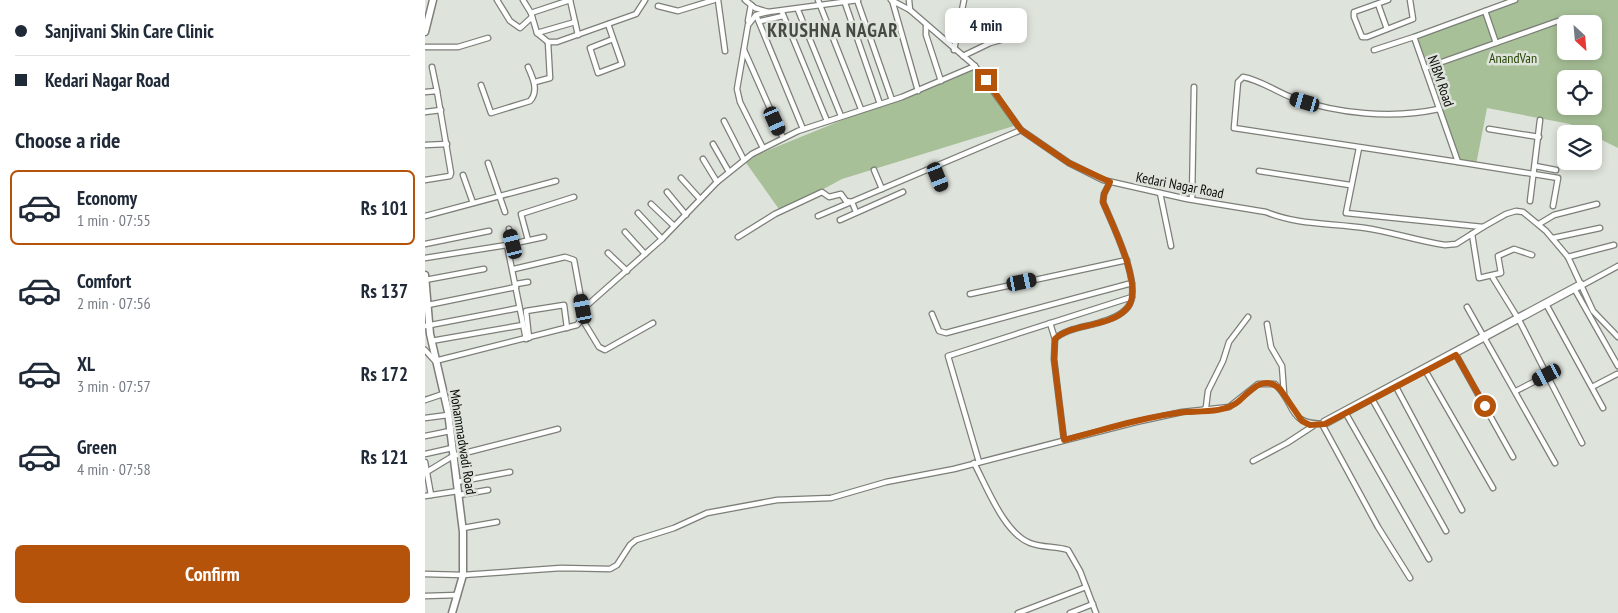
<!DOCTYPE html>
<html lang="en">
<head>
<meta charset="utf-8">
<style>
  :root { --surface:#fff; --page:#f6f6f7; --text:#1f2937; --muted:#747a83; --line:#e0e1e3; --accent:#b45309 }
  body { margin:0; font-family:"PT Sans Narrow",sans-serif; background:var(--page); color:var(--text); height:100vh; display:flex; flex-direction:column; font-size:19px; white-space:nowrap }
  * { box-sizing:border-box; margin:0 }
  p { font-size:16px; color:var(--muted) }
  .icon { flex:none; width:28px; height:28px; fill:none; stroke:currentColor; stroke-width:2; stroke-linecap:round; stroke-linejoin:round }
  .map { position:relative; flex:1; overflow:hidden }
  .side { display:flex; flex-direction:column; background:var(--surface); width:425px }
  .side>* { flex:none }
  .banner { display:grid; align-content:center; height:110px; padding:0 15px; background:var(--surface) }
  .needle { width:32px; rotate:154deg }
  .controls { position:absolute; left:1132px; top:15px; display:grid; gap:10px }
  .controls a { display:grid; place-items:center; width:45px; height:45px; border-radius:8px; background:var(--surface); box-shadow:0 2px 8px #0003; font-size:25px }
  .end { position:absolute; width:22px; height:22px; margin:-11px; border:6px solid #b45309; background:#fff; box-shadow:0 0 0 2px #fff }
  .from { border-radius:50% }
  .bubble { position:absolute; height:35px; border-radius:8px; background:var(--surface); box-shadow:0 2px 8px #0003; font-size:16px; font-weight:600; line-height:35px; text-align:center }
  .car { position:absolute; width:15px; height:30px; margin:-15px -8px; border-radius:6px; box-shadow:0 0 4px 1px #0007; background:linear-gradient(#222 24%,#8ab4d8 0 40%,#222 0 76%,#8ab4d8 0 86%,#222 0) }
  .banner b { display:flex; align-items:center; gap:18px; height:48px; font-size:19px }
  .banner b+b { border-top:1px solid var(--line) }
  .banner i { width:12px; height:12px; background:var(--text) }
  ul { padding:0; list-style:none }
  li { display:flex; align-items:center; gap:15px; height:75px; margin:0 10px 8px; padding:0 5px; border:2px solid transparent; border-radius:8px }
  li div { flex:1 }
  li b { display:block; font-size:19px }
  li em { font-style:normal; font-weight:600 }
  li.selected { border-color:var(--accent) }
  li>.icon { width:45px; height:45px; stroke-width:1.5 }
  h2 { padding:0 15px; font-size:22px; line-height:60px }
  .action { display:flex; gap:10px; margin-top:auto; padding:10px 15px }
  .action a { flex:1; height:58px; border-radius:8px; background:var(--accent); color:#fff; font-size:20px; font-weight:600; line-height:58px; text-align:center }
  main { display:flex; flex:1; min-height:0 }
  .map>svg:first-child { display:block }
  .green { fill:#a7c097; fill-rule:evenodd }
  .lines { fill:none; stroke-linecap:round; stroke-linejoin:round }
  .street-casing { stroke:#7b7f78; stroke-width:7 }
  .secondary-casing { stroke:#7b7f78; stroke-width:9 }
  .street { stroke:#fff; stroke-width:4.5 }
  .secondary { stroke:#fff; stroke-width:6 }
  .route { stroke:#b45309; stroke-width:6 }
  .labels { text-anchor:middle; stroke-width:5; stroke-linejoin:round; paint-order:stroke }
  .park-label { font-size:14px; fill:#254502; stroke:#dee3db }
  .street-label { font-size:14px; fill:#0c0d0b; stroke:#dee3db }
  .district-label { font-size:19px; font-weight:bold; letter-spacing:1px; fill:#454a43; stroke:#dee3db }
</style>
</head>
<body>
<main>
<section class="side">
<div class="banner">
<b><i class="from"></i>Sanjivani Skin Care Clinic</b>
<b><i></i>Kedari Nagar Road</b>
</div>
<h2>Choose a ride</h2>
<ul>
<li class="selected"><svg class="icon" aria-label="car" viewBox="0 0 24 24"><path d="M5 17H2v-5l4-1 3-4h7l3 4 3 1v5h-3M9 17h6M6 11h13"/><circle cx="7" cy="17" r="2"/><circle cx="17" cy="17" r="2"/></svg><div><b>Economy</b><p>1 min · 07:55</p></div><em>Rs 101</em></li>
<li><svg class="icon" aria-label="car" viewBox="0 0 24 24"><path d="M5 17H2v-5l4-1 3-4h7l3 4 3 1v5h-3M9 17h6M6 11h13"/><circle cx="7" cy="17" r="2"/><circle cx="17" cy="17" r="2"/></svg><div><b>Comfort</b><p>2 min · 07:56</p></div><em>Rs 137</em></li>
<li><svg class="icon" aria-label="car" viewBox="0 0 24 24"><path d="M5 17H2v-5l4-1 3-4h7l3 4 3 1v5h-3M9 17h6M6 11h13"/><circle cx="7" cy="17" r="2"/><circle cx="17" cy="17" r="2"/></svg><div><b>XL</b><p>3 min · 07:57</p></div><em>Rs 172</em></li>
<li><svg class="icon" aria-label="car" viewBox="0 0 24 24"><path d="M5 17H2v-5l4-1 3-4h7l3 4 3 1v5h-3M9 17h6M6 11h13"/><circle cx="7" cy="17" r="2"/><circle cx="17" cy="17" r="2"/></svg><div><b>Green</b><p>4 min · 07:58</p></div><em>Rs 121</em></li>
</ul>
<div class="action"><a>Confirm</a></div>
</section>
<div class="map">
<svg width="1193" height="613" viewBox="0 0 1193 613">
  <rect width="100%" height="100%" fill="#dee3db"/>
  <g class="green">
    <path d="M1086 0H1193V148L1145 124 1062 108 1051 165 1033 162 990 33ZM1141 24H1169V51H1141ZM1141 79H1169V106H1141Z"/>
    <path d="M550 66 592 125 417 179 356 212 319 160Z"/>
  </g>
  <g class="lines">
    <g class="street-casing">
      <g id="street">
        <path d="M72 0 85 21 95 28 107 17"/>
        <path d="M98 0 106 13 112 33 150 22"/>
        <path d="M145 0 153 35"/>
        <path d="M293 0 300 51"/>
        <path d="M320 0 330 8 343 12 433 0"/>
        <path d="M393 0 436 109"/>
        <path d="M432 0 467 100"/>
        <path d="M466 0 485 10 550 66 596 130 644 163 678 180 762 199 841 212C872 225 907 223 940 228 967 232 993 241 1020 245L1031 244 1058 227"/>
        <path d="M467 0 493 91"/>
        <path d="M484 0 485 10"/>
        <path d="M963 0 929 12V17L937 37H942L988 19 985 0"/>
        <path d="M1090 0 989 37 1033 162 1133 178 1128 206"/>
        <path d="M420 3 455 104"/>
        <path d="M953 4 962 29"/>
        <path d="M233 6 253 11 289 0"/>
        <path d="M373 10 416 116"/>
        <path d="M1060 11 1071 43"/>
        <path d="M357 12 402 121"/>
        <path d="M106 13 145 0"/>
        <path d="M331 15 378 129"/>
        <path d="M536 17 580 15"/>
        <path d="M323 21 326 5"/>
        <path d="M336 21 358 16"/>
        <path d="M183 24 197 64 173 73 165 48 188 39"/>
        <path d="M501 26V35L516 81"/>
        <path d="M112 33 123 42H132L211 14 220 0"/>
        <path d="M532 36 549 37 579 27"/>
        <path d="M0 47H33L63 38"/>
        <path d="M319 50 358 138"/>
        <path d="M529 50 539 0"/>
        <path d="M949 50 989 37"/>
        <path d="M538 56 565 43 594 35"/>
        <path d="M7 67 12 91"/>
        <path d="M1000 68 1133 21"/>
        <path d="M110 82 125 78 123 42"/>
        <path d="M56 85 66 113 105 101C114 91 108 78 103 67"/>
        <path d="M0 92 12 91 26 173 25 176 0 180"/>
        <path d="M1014 109C967 119 913 114 868 98 852 92 835 80 818 77L813 82 809 128 1033 162"/>
        <path d="M0 112 16 110"/>
        <path d="M299 121 319 160"/>
        <path d="M1064 129 1114 137"/>
        <path d="M288 144 304 172"/>
        <path d="M0 145 22 144"/>
        <path d="M338 148 315 102 312 89 323 25 331 15 343 12"/>
        <path d="M934 148 921 213 1058 227 1081 214 1091 211 1098 212 1121 231 1143 257 1168 311 1193 337"/>
        <path d="M278 159 292 182"/>
        <path d="M63 163 80 212"/>
        <path d="M1110 166 1131 170"/>
        <path d="M509 167 517 187"/>
        <path d="M449 170 457 189"/>
        <path d="M834 171 925 185"/>
        <path d="M38 175 48 203"/>
        <path d="M256 178 275 199"/>
        <path d="M242 192 261 215"/>
        <path d="M735 193 746 246"/>
        <path d="M767 199 769 87"/>
        <path d="M1105 201 1115 120"/>
        <path d="M226 204 249 226"/>
        <path d="M213 213 237 239"/>
        <path d="M0 216 131 181"/>
        <path d="M393 216 596 130"/>
        <path d="M415 220 478 192"/>
        <path d="M1114 224 1129 215 1172 204"/>
        <path d="M84 229 88 244"/>
        <path d="M200 232 220 254"/>
        <path d="M1047 234 1054 278 1076 273 1073 256 1089 249 1107 255"/>
        <path d="M313 237 350 214 397 192 404 197 416 194 421 201 427 202 431 212"/>
        <path d="M1128 238 1175 228"/>
        <path d="M103 240 96 214 149 197"/>
        <path d="M0 244 64 231"/>
        <path d="M82 245 101 339"/>
        <path d="M183 253 202 271"/>
        <path d="M1143 257 1189 245"/>
        <path d="M0 258 82 245 119 237"/>
        <path d="M89 269 140 257 149 260 158 309"/>
        <path d="M1068 278 1094 320 1122 375"/>
        <path d="M0 280 59 269"/>
        <path d="M91 284 103 282"/>
        <path d="M1150 290 1193 366"/>
        <path d="M545 294 702 260"/>
        <path d="M1121 304 1178 408"/>
        <path d="M3 305 91 287"/>
        <path d="M1042 307 1130 463"/>
        <path d="M507 314 514 331 521 333 707 283"/>
        <path d="M157 319 174 347 180 350 228 323"/>
        <path d="M625 323 630 339"/>
        <path d="M842 324 846 347 857 366 859 393"/>
        <path d="M0 326 94 308"/>
        <path d="M104 338 101 311 139 305 142 328"/>
        <path d="M6 341 98 325"/>
        <path d="M0 350 10 361 152 325 157 319 158 309 237 239 292 182 327 154 373 131 477 97 550 66"/>
        <path d="M1030 353 1088 457"/>
        <path d="M1000 370 1068 488"/>
        <path d="M970 385 1037 510"/>
        <path d="M1167 387 1192 374"/>
        <path d="M1091 391 1122 375 1157 443"/>
        <path d="M946 397 1021 531"/>
        <path d="M0 400 18 394"/>
        <path d="M779 410 781 407 783 391 798 361 804 342 823 317"/>
        <path d="M920 412 1004 559"/>
        <path d="M0 418 23 415"/>
        <path d="M897 424 899 421 1156 283"/>
        <path d="M897 424 953 527 985 578"/>
        <path d="M0 436 25 431"/>
        <path d="M639 440 629 359 630 339C639 329 660 327 673 323 683 320 696 316 703 307 719 287 687 224 678 202L679 194 685 182"/>
        <path d="M0 454 27 448"/>
        <path d="M828 461 862 443 888 426"/>
        <path d="M0 462 6 495"/>
        <path d="M554 462 523 356 707 297"/>
        <path d="M549 463C562 487 579 533 605 543 618 548 631 546 643 550L655 571 671 613"/>
        <path d="M0 473 28 456 133 429"/>
        <path d="M32 482 85 472"/>
        <path d="M34 495 63 490"/>
        <path d="M0 496 33 491"/>
        <path d="M38 528 72 522"/>
        <path d="M0 574 38 575 136 568 185 569 192 565 205 545 211 540 249 528 282 513 352 500 406 498 461 482 529 469 711 422 757 412 804 407 833 384H850C873 406 860 424 901 424L1193 266"/>
        <path d="M0 596 33 595"/>
        <path d="M593 613 661 587"/>
        <path d="M645 613 668 604"/>
      </g>
    </g>
    <g class="secondary-casing">
      <g id="secondary">
        <path d="M0 32 8 0"/>
        <path d="M0 275 5 334 23 412 38 532V575L27 613"/>
      </g>
    </g>
    <use href="#street" class="street"/>
    <use href="#secondary" class="secondary"/>
  </g>
  <g class="lines">
    <path class="route" d="M561 80 596 130 644 163 685 182 679 194 678 202C687 224 719 287 703 307 696 316 683 321 673 323 660 327 639 329 630 339L629 359 639 440C678 430 719 417 759 412 775 411 801 413 814 401 826 390 839 374 855 389L877 421 885 425 900 424 1031 355 1060 406"/>
  </g>
  <g class="labels">
    <g class="park-label">
      <text x="1088" y="63">AnandVan</text>
    </g>
    <g class="street-label">
      <text transform="translate(1016 81) rotate(71)" y="5">NIBM Road</text>
      <text transform="translate(755 185) rotate(11)" y="5">Kedari Nagar Road</text>
      <text transform="translate(38 442) rotate(81)" y="5">Mohammadwadi Road</text>
    </g>
    <g class="district-label">
      <text x="408" y="37">KRUSHNA NAGAR</text>
    </g>
  </g>
</svg>
<div class="controls">
<a><svg class="needle" viewBox="-14 -14 28 28"><path d="M0-13l5 13h-10z" fill="#e53935"/><path d="M0 13l5-13h-10z" fill="#747a83"/></svg></a>
<a><svg class="icon" aria-label="locate" viewBox="0 0 24 24"><circle cx="12" cy="12" r="6"/><path d="M12 2v4M12 18v4M2 12h4M18 12h4"/></svg></a>
<a><svg class="icon" aria-label="layers" viewBox="0 0 24 24"><path d="M12 4l9 5-9 5-9-5zM3 14l9 5 9-5"/></svg></a>
</div>
<i class="end from" style="left:1060px;top:406px"></i>
<i class="end" style="left:561px;top:80px"></i>
<div class="bubble" style="left:520px;top:8px;width:82px">4 min</div>
<i class="car" style="left:880px;top:102px;rotate:286deg"></i>
<i class="car" style="left:350px;top:121px;rotate:156deg"></i>
<i class="car" style="left:513px;top:177px;rotate:158deg"></i>
<i class="car" style="left:88px;top:244px;rotate:346deg"></i>
<i class="car" style="left:597px;top:282px;rotate:78deg"></i>
<i class="car" style="left:158px;top:309px;rotate:349deg"></i>
<i class="car" style="left:1122px;top:375px;rotate:243deg"></i>
</div>
</main>
</body>
</html>
